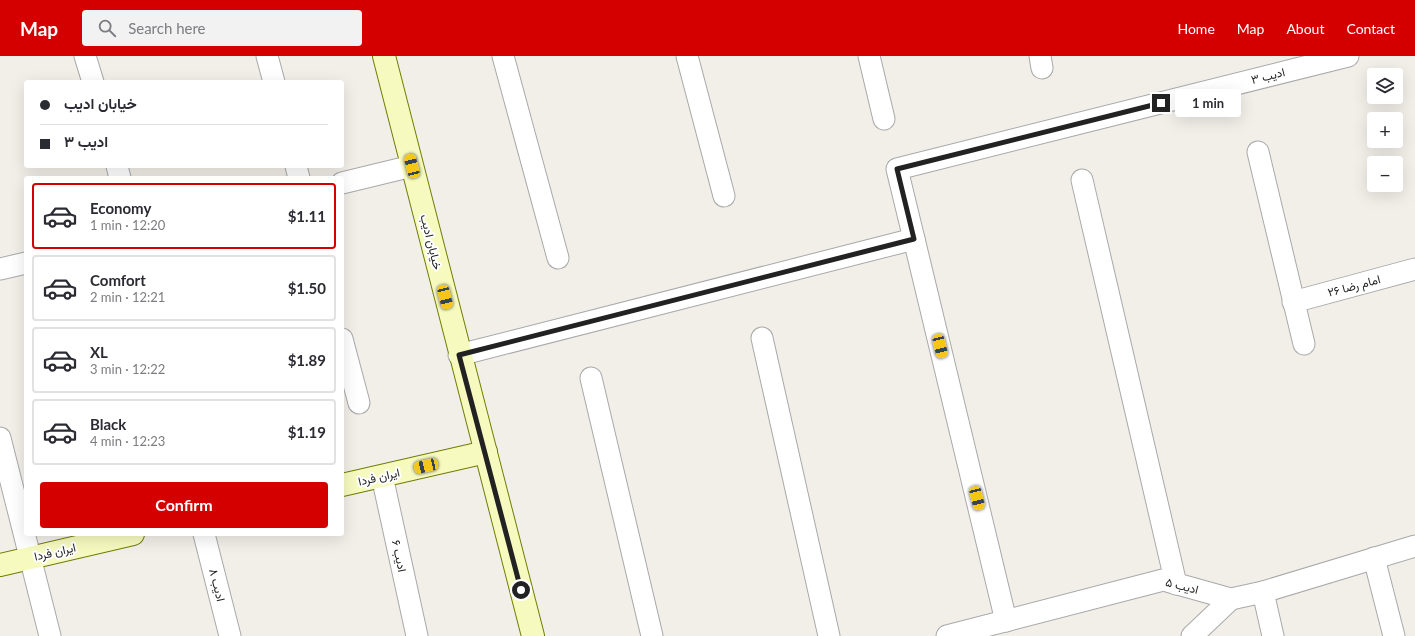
<!DOCTYPE html>
<html lang="en">
<head>
<meta charset="utf-8">
<style>
  :root { --surface:#fff; --page:#f2f2f3; --text:#2b2b33; --muted:#7c7c81; --line:#e1e1e2; --accent:#d40000 }
  body { margin:0; font-family:Lato,Vazirmatn,sans-serif; background:var(--page); color:var(--text); height:100vh; display:flex; flex-direction:column; font-size:15px; white-space:nowrap }
  * { box-sizing:border-box; margin:0 }
  p { font-size:13px; color:var(--muted) }
  .icon { flex:none; width:22px; height:22px; fill:none; stroke:currentColor; stroke-width:2; stroke-linecap:round; stroke-linejoin:round }
  .map { position:relative; flex:1; overflow:hidden }
  .side { position:absolute; left:24px; top:120px; width:320px; height:360px; display:flex; flex-direction:column; background:var(--surface); border-radius:4px; box-shadow:0 4px 16px #0002 }
  .side>* { flex:none }
  .top-card { position:absolute; left:24px; top:24px; width:320px; height:88px; border-radius:4px; box-shadow:0 4px 16px #0002; display:grid; align-content:center; height:88px; padding:0 16px; background:var(--surface) }
  .tools { position:absolute; left:1367px; top:12px; display:grid; gap:8px }
  .tools a { display:grid; place-items:center; width:36px; height:36px; border-radius:4px; background:var(--surface); box-shadow:0 4px 16px #0002; font-size:20px }
  .end { position:absolute; width:18px; height:18px; margin:-9px; border:5px solid #222; background:#fff; box-shadow:0 0 0 2px #fff }
  .from { border-radius:50% }
  .bubble { position:absolute; height:28px; border-radius:4px; background:var(--surface); box-shadow:0 4px 16px #0002; font-size:13px; font-weight:700; line-height:28px; text-align:center }
  .car { position:absolute; width:12px; height:24px; margin:-12px -6px; border-radius:5px; box-shadow:0 0 3px 1px #0007; background:linear-gradient(#f5c518 24%,#345 0 40%,#f5c518 0 76%,#345 0 86%,#f5c518 0) }
  .top-card b { display:flex; align-items:center; gap:14px; height:38px; font-size:15px }
  .top-card b+b { border-top:1px solid var(--line) }
  .top-card i { width:10px; height:10px; background:var(--text) }
  ul { padding:7px 0 0; list-style:none }
  li { display:flex; align-items:center; gap:12px; height:66px; margin:0 8px 6px; padding:0 8px; border:2px solid var(--line); border-radius:4px }
  li div { flex:1 }
  li b { display:block; font-size:15px }
  li em { font-style:normal; font-weight:700 }
  li.current { border-color:var(--accent) }
  li>.icon { width:36px; height:36px; stroke-width:1.5 }
  .primary-button { display:flex; gap:8px; margin-top:auto; padding:8px 16px }
  .primary-button a { flex:1; height:46px; border-radius:4px; background:var(--accent); color:#fff; font-size:16px; font-weight:700; line-height:46px; text-align:center }
  header { display:flex; align-items:center; gap:24px; box-sizing:border-box; height:56px; padding:0 20px; background:var(--accent); color:#fff }
  header strong { font-size:19px }
  nav { display:flex; gap:22px; margin-inline-start:auto; font-size:14px }
  .search { width:280px; height:36px; background:var(--page); display:flex; align-items:center; gap:10px; box-sizing:border-box; padding:0 14px; border-radius:4px; color:var(--muted); font-size:15px }
  .map>svg:first-child { display:block }
  .lines { fill:none; stroke-linecap:round; stroke-linejoin:round }
  .street-casing { stroke:#a9a9a9; stroke-width:23 }
  .secondary-casing { stroke:#707d05; stroke-width:24 }
  .street { stroke:#fff; stroke-width:21 }
  .secondary { stroke:#f7fabf; stroke-width:22 }
  .route { stroke:#222; stroke-width:5 }
  .labels { text-anchor:middle; stroke-width:4; stroke-linejoin:round; paint-order:stroke }
  .street-label { font-size:12px; fill:#222; stroke:#fff }
</style>
</head>
<body>
<header>
<strong>Map</strong>
<div class="search"><svg class="icon" aria-label="search" viewBox="0 0 24 24"><circle cx="10" cy="10" r="6"/><path d="M15 15l6 6"/></svg>Search here</div>
<nav><a>Home</a><a>Map</a><a>About</a><a>Contact</a></nav>
</header>
<div class="map">
<svg width="1415" height="580" viewBox="0 0 1415 580">
  <rect width="100%" height="100%" fill="#f2efe9"/>
  <g class="lines">
    <g class="street-casing">
      <g id="street">
        <path d="M85 0 93 26"/>
        <path d="M267 0 274 26"/>
        <path d="M503 0 558 202"/>
        <path d="M687 0 724 140"/>
        <path d="M869 0 884 63"/>
        <path d="M1040 0 1042 12"/>
        <path d="M1258 96 1304 288"/>
        <path d="M117 110 120 122"/>
        <path d="M296 110 299 122"/>
        <path d="M1082 124 1176 528"/>
        <path d="M342 127 412 110"/>
        <path d="M914 183 1006 565"/>
        <path d="M0 213 26 207"/>
        <path d="M1293 246 1415 213"/>
        <path d="M762 282 829 580"/>
        <path d="M342 283 359 347"/>
        <path d="M459 299 914 183 897 113 1348 0"/>
        <path d="M591 322 652 580"/>
        <path d="M0 382 50 580"/>
        <path d="M382 420 417 580"/>
        <path d="M204 478 230 580"/>
        <path d="M1374 502 1394 580"/>
        <path d="M1263 536 1273 580"/>
        <path d="M947 580 1163 524 1231 543 1263 536 1415 490"/>
        <path d="M1192 580 1231 543"/>
      </g>
    </g>
    <g class="secondary-casing">
      <g id="secondary">
        <path d="M384 0 533 580"/>
        <path d="M342 429 486 396"/>
        <path d="M0 509 133 478"/>
      </g>
    </g>
    <use href="#street" class="street"/>
    <use href="#secondary" class="secondary"/>
  </g>
  <g class="lines">
    <path class="route" d="M521 534 459 299 914 183 897 113 1161 47"/>
  </g>
  <g class="labels">
    <g class="street-label">
      <text transform="translate(1268 20) rotate(-14)" y="4">ادیب ۳</text>
      <text transform="translate(431 186) rotate(76)" y="4">خیابان ادیب</text>
      <text transform="translate(1354 230) rotate(-15)" y="4">امام رضا ۲۶</text>
      <text transform="translate(379 421) rotate(-13)" y="4">ایران فردا</text>
      <text transform="translate(55 496) rotate(-13)" y="4">ایران فردا</text>
      <text transform="translate(399 500) rotate(78)" y="4">ادیب ۶</text>
      <text transform="translate(217 529) rotate(76)" y="4">ادیب ۸</text>
      <text transform="translate(1182 530) rotate(14)" y="4">ادیب ۵</text>
    </g>
  </g>
</svg>
<div class="tools">
<a><svg class="icon" aria-label="layers" viewBox="0 0 24 24"><path d="M12 4l9 5-9 5-9-5zM3 14l9 5 9-5"/></svg></a>
<a>+</a>
<a>−</a>
</div>
<i class="end from" style="left:521px;top:534px"></i>
<i class="end" style="left:1161px;top:47px"></i>
<div class="bubble" style="left:1175px;top:33px;width:66px">1 min</div>
<i class="car" style="left:412px;top:110px;rotate:346deg"></i>
<i class="car" style="left:445px;top:241px;rotate:166deg"></i>
<i class="car" style="left:940px;top:290px;rotate:166deg"></i>
<i class="car" style="left:426px;top:410px;rotate:257deg"></i>
<i class="car" style="left:977px;top:442px;rotate:166deg"></i>
<div class="top-card">
<b><i class="from"></i>خیابان ادیب</b>
<b><i></i>ادیب ۳</b>
</div>
<section class="side">
<ul>
<li class="current"><svg class="icon" aria-label="car" viewBox="0 0 24 24"><path d="M5 17H2v-5l4-1 3-4h7l3 4 3 1v5h-3M9 17h6M6 11h13"/><circle cx="7" cy="17" r="2"/><circle cx="17" cy="17" r="2"/></svg><div><b>Economy</b><p>1 min · 12:20</p></div><em>$1.11</em></li>
<li><svg class="icon" aria-label="car" viewBox="0 0 24 24"><path d="M5 17H2v-5l4-1 3-4h7l3 4 3 1v5h-3M9 17h6M6 11h13"/><circle cx="7" cy="17" r="2"/><circle cx="17" cy="17" r="2"/></svg><div><b>Comfort</b><p>2 min · 12:21</p></div><em>$1.50</em></li>
<li><svg class="icon" aria-label="car" viewBox="0 0 24 24"><path d="M5 17H2v-5l4-1 3-4h7l3 4 3 1v5h-3M9 17h6M6 11h13"/><circle cx="7" cy="17" r="2"/><circle cx="17" cy="17" r="2"/></svg><div><b>XL</b><p>3 min · 12:22</p></div><em>$1.89</em></li>
<li><svg class="icon" aria-label="car" viewBox="0 0 24 24"><path d="M5 17H2v-5l4-1 3-4h7l3 4 3 1v5h-3M9 17h6M6 11h13"/><circle cx="7" cy="17" r="2"/><circle cx="17" cy="17" r="2"/></svg><div><b>Black</b><p>4 min · 12:23</p></div><em>$1.19</em></li>
</ul>
<div class="primary-button"><a>Confirm</a></div>
</section>
</div>
</body>
</html>
